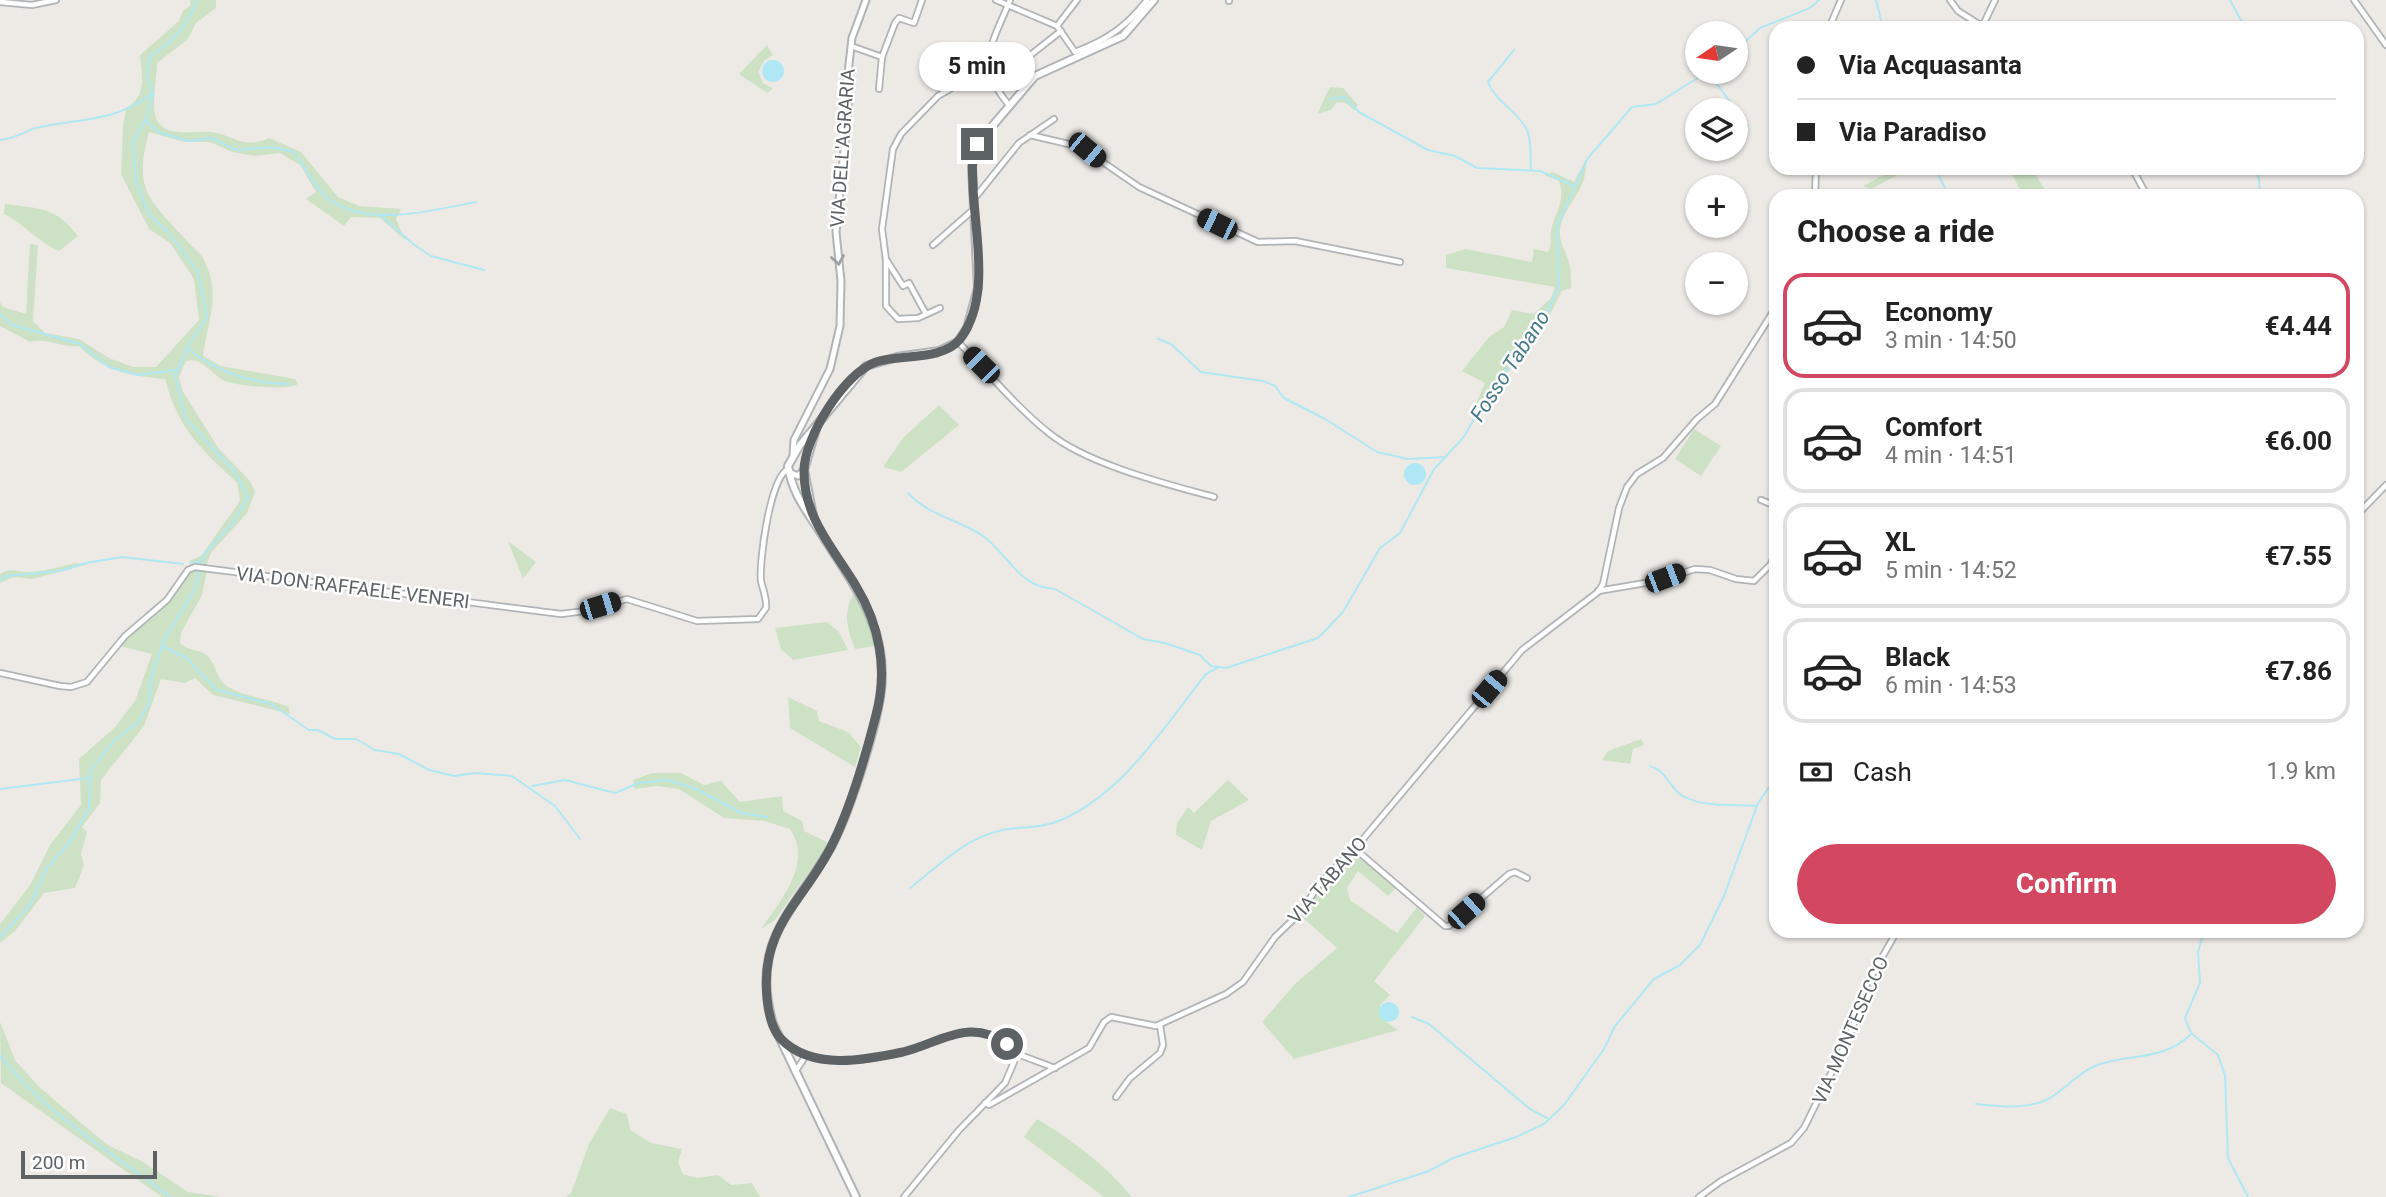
<!DOCTYPE html>
<html lang="en">
<head>
<meta charset="utf-8">
<style>
  :root { --surface:#fff; --page:#f6f6f6; --text:#222; --muted:#767676; --line:#e0e0e0; --accent:#d34760 }
  body { margin:0; font-family:Roboto,sans-serif; background:var(--page); color:var(--text); height:100vh; display:flex; flex-direction:column; font-size:26px; white-space:nowrap }
  * { box-sizing:border-box; margin:0 }
  p { font-size:23px; color:var(--muted) }
  .icon { flex:none; width:38px; height:38px; fill:none; stroke:currentColor; stroke-width:2; stroke-linecap:round; stroke-linejoin:round }
  .map { position:relative; flex:1; overflow:hidden }
  .sheet { position:absolute; left:1769px; top:189px; width:595px; height:749px; display:flex; flex-direction:column; background:var(--surface); border-radius:21px; box-shadow:0 2px 5px #0004 }
  .sheet>* { flex:none }
  .top-card { position:absolute; left:1769px; top:21px; width:595px; height:154px; border-radius:21px; box-shadow:0 2px 5px #0004; display:grid; align-content:center; height:154px; padding:0 28px; background:var(--surface) }
  .needle { width:46px; rotate:257deg }
  .fabs { position:absolute; left:1685px; top:21px; display:grid; gap:14px }
  .fabs a { display:grid; place-items:center; width:63px; height:63px; border-radius:50%; background:var(--surface); box-shadow:0 2px 5px #0004; font-size:35px }
  .scale { position:absolute; left:21px; bottom:18px; width:136px; box-sizing:border-box; padding-left:7px; border:4px solid #5d6264; border-top:0; font-size:19px; line-height:24px; white-space:nowrap; color:#5d6264; -webkit-text-stroke:5px #fff; paint-order:stroke }
  .end { position:absolute; width:32px; height:32px; margin:-16px; border:9px solid #5d6264; background:#fff; box-shadow:0 0 0 4px #fff }
  .from { border-radius:50% }
  .bubble { position:absolute; height:49px; border-radius:24px; background:var(--surface); box-shadow:0 2px 5px #0004; font-size:23px; font-weight:700; line-height:49px; text-align:center }
  .car { position:absolute; width:21px; height:42px; margin:-21px -10px; border-radius:9px; box-shadow:0 0 5px 2px #0007; background:linear-gradient(#222 24%,#8ab4d8 0 40%,#222 0 76%,#8ab4d8 0 86%,#222 0) }
  .top-card b { display:flex; align-items:center; gap:24px; height:66px; font-size:26px }
  .top-card b+b { border-top:2px solid var(--line) }
  .top-card i { width:18px; height:18px; background:var(--text) }
  ul { padding:0; list-style:none }
  li { display:flex; align-items:center; gap:21px; height:105px; margin:0 14px 10px; padding:0 14px; border:4px solid var(--line); border-radius:21px }
  li div { flex:1 }
  li b { display:block; font-size:26px }
  li em { font-style:normal; font-weight:700 }
  li.selected { border-color:var(--accent) }
  li>.icon { width:63px; height:63px; stroke-width:1.5 }
  h2 { padding:0 28px; font-size:32px; line-height:84px }
  .pay { display:flex; align-items:center; gap:18px; height:77px; padding:0 28px; font-size:26px }
  .pay p { margin-inline-start:auto }
  .primary-button { display:flex; gap:14px; margin-top:auto; padding:14px 28px }
  .primary-button a { flex:1; height:80px; border-radius:42px; background:var(--accent); color:#fff; font-size:28px; font-weight:700; line-height:80px; text-align:center }
  .map>svg:first-child { display:block }
  .green { fill:#cde2c5 }
  .water { fill:#afe8f4 }
  .lines { fill:none; stroke-linecap:round; stroke-linejoin:round }
  .stream { stroke:#afe8f4; stroke-width:2 }
  .minor-casing { stroke:#b1b4b6; stroke-width:8 }
  .tertiary-casing { stroke:#b1b4b6; stroke-width:9 }
  .secondary-casing { stroke:#b0b4b6; stroke-width:10 }
  .minor { stroke:#fff; stroke-width:4.5 }
  .tertiary { stroke:#fff; stroke-width:5 }
  .secondary { stroke:#fff; stroke-width:6 }
  .oneway { stroke:#9ea1a2 }
  .route { stroke:#5d6264; stroke-width:9 }
  .labels { text-anchor:middle; stroke-width:5; stroke-linejoin:round; paint-order:stroke }
  .street-label { font-size:19px; fill:#5d6264; stroke:#fff }
  .water-label { font-size:21px; font-style:italic; fill:#44798b; stroke:#fff }
</style>
</head>
<body>
<div class="map">
<svg width="2386" height="1197" viewBox="0 0 2386 1197">
  <rect width="100%" height="100%" fill="#edeae6"/>
  <g class="green">
    <path d="M190 0H216V8L196 23 188 39 157 63C157 78 151 104 156 118 164 139 196 130 211 132 235 135 241 150 269 138L301 152 338 197 359 206 401 209 396 219 405 240 380 218 351 217 344 226 306 199 316 192 300 165 280 153 254 156 232 152 210 142H184L149 132C133 191 149 199 186 240 191 246 201 253 204 260 222 295 207 322 203 356L221 366 295 379 298 384C286 391 241 386 228 382 212 378 205 356 186 361L179 377 182 390 219 449 250 481 255 492 247 513 211 553 206 566 193 565 189 561 201 556 240 501 237 483C201 449 178 429 165 379 131 376 104 372 79 346 62 348 45 337 30 342L0 326V302L3 307 26 314 30 244 38 245 33 321 45 333 79 339 109 358 133 367H156L199 320 194 279 170 243 149 229 121 174 123 126 126 109C147 95 142 78 140 55L179 21 183 11 191 5Z"/>
    <path d="M767 45 773 55 764 61 758 72 763 83 773 89 767 93 739 74Z"/>
    <path d="M1330 87 1343 88 1358 105 1354 110 1346 103 1337 102 1331 110 1317 114Z"/>
    <path d="M1586 159C1588 190 1569 199 1561 224 1556 240 1567 251 1570 266 1571 273 1571 281 1571 288L1562 291 1542 330 1507 373 1492 407 1472 414 1485 383 1462 371 1489 337 1504 327 1512 310 1534 314 1551 298 1555 287 1446 268V255L1465 249 1532 262 1534 249 1548 252C1553 243 1549 239 1551 230 1555 212 1566 201 1559 181L1544 175 1553 172 1574 182Z"/>
    <path d="M1897 168H1911L1871 189 1863 186Z"/>
    <path d="M2009 168H2031L2049 196H2023Z"/>
    <path d="M5 204C40 209 55 206 78 236L59 251C35 240 25 224 4 214Z"/>
    <path d="M939 405 959 425 901 472 883 467 903 438Z"/>
    <path d="M1694 429 1721 446 1701 476 1675 459Z"/>
    <path d="M508 541 536 562 523 579Z"/>
    <path d="M77 563 89 564 32 579 14 577 0 583V574C10 567 16 572 27 572 43 572 61 566 77 563Z"/>
    <path d="M190 570 207 571 202 595 181 633 180 643C189 651 197 649 205 654 217 662 215 678 227 686 246 698 268 698 289 707L290 714 213 695 195 678 185 683 161 679 144 726 101 780 100 803 82 827 87 832 81 854 84 865 75 888 44 893 15 931 0 943V924L30 885 50 845 81 805 79 759 116 726 135 701 152 654 120 646 170 599Z"/>
    <path d="M855 592 871 626 876 646 855 649C847 629 842 611 855 592Z"/>
    <path d="M827 622 839 632 848 650 793 660 781 649 775 628Z"/>
    <path d="M788 697 817 711 819 721 848 732 861 747 855 767 790 728Z"/>
    <path d="M1641 739 1644 745 1633 749 1630 764 1602 760 1608 751Z"/>
    <path d="M652 773H681L704 785 721 781 740 802 782 796 783 811 802 821 804 831 829 843 775 920 761 929C781 900 813 863 790 829L765 821 724 818 679 789 657 786 635 789 633 780Z"/>
    <path d="M1228 780 1249 800 1211 821 1202 850 1176 835 1177 823 1188 807 1194 813Z"/>
    <path d="M1353 852 1396 888 1388 896 1358 871 1347 888 1350 900 1397 933 1417 907 1425 916 1374 981 1390 995 1380 1005 1388 1023 1398 1030 1294 1059 1262 1022 1295 984 1337 948 1301 916 1323 882Z"/>
    <path d="M0 1022 15 1060 38 1086 106 1144 143 1162 188 1192 222 1197H162L1 1083Z"/>
    <path d="M610 1108 627 1114 630 1130 651 1143 682 1149 678 1162 683 1174 697 1178 718 1175 731 1185 752 1183 760 1197H565L571 1193 589 1144Z"/>
    <path d="M1037 1119C1074 1141 1104 1164 1132 1197H1104L1024 1137Z"/>
  </g>
  <g class="water">
    <circle cx="773" cy="71" r="11"/>
    <circle cx="1415" cy="474" r="11"/>
    <circle cx="1389" cy="1012" r="10"/>
  </g>
  <g class="lines">
    <g class="stream">
      <path d="M1876 0 1883 28"/>
      <path d="M2230 0 2245 28"/>
      <path d="M1514 50 1488 82C1495 102 1518 111 1527 130 1532 142 1530 156 1531 168"/>
      <path d="M1736 50 1760 28 1810 8 1819 0"/>
      <path d="M1708 72 1748 126"/>
      <path d="M1330 99 1344 97 1359 112 1428 150 1455 156 1477 168 1540 171 1574 186"/>
      <path d="M146 121 160 133 189 141 212 138 236 150 271 147 294 152C304 165 316 190 330 200 370 228 433 210 476 202"/>
      <path d="M0 140C20 138 24 130 40 127 84 118 115 122 153 93"/>
      <path d="M1935 168 1949 196"/>
      <path d="M2254 168 2259 179 2260 196"/>
      <path d="M379 214 413 244 431 256 484 270"/>
      <path d="M0 314 12 325 80 344 109 367 138 375 178 370"/>
      <path d="M1158 339 1171 344 1201 372 1263 381 1275 386 1284 398 1325 419 1377 452 1408 459 1446 457"/>
      <path d="M187 348C218 373 250 383 289 384"/>
      <path d="M908 493C932 518 957 518 983 536 1010 556 1018 587 1055 589L1143 639 1165 643 1200 655 1211 666 1226 668 1318 638 1343 612 1380 548 1400 533 1434 469 1463 438 1496 382 1525 350 1544 320 1559 286 1557 226 1588 158 1632 107 1656 104 1707 72"/>
      <path d="M191 563 200 562"/>
      <path d="M0 580 6 576 60 571 86 563 122 557 183 564"/>
      <path d="M162 646 185 657 217 690 271 704 309 730H318L335 739H356L375 750 399 754 429 770 454 776 475 773 512 776 555 806 580 839"/>
      <path d="M1650 766C1667 771 1669 788 1683 796 1704 808 1734 804 1757 806"/>
      <path d="M532 786 565 780 615 793 639 783 667 780 694 788 742 813 767 817"/>
      <path d="M0 789 89 778"/>
      <path d="M910 888C936 868 965 838 999 831 1020 826 1040 829 1061 820 1124 793 1165 725 1206 674L1217 668"/>
      <path d="M2204 931 2198 952 2200 983 2185 1018 2191 1033 2218 1055 2225 1075 2228 1158 2248 1197"/>
      <path d="M0 937 30 905 46 869 69 843 89 809 90 771 113 742 138 722 149 704 151 678 165 638 194 591 205 553 231 525 248 498 235 472 185 418 175 376 187 348 207 317 198 272 169 233 149 215 136 181 133 142 147 117 153 93 147 75 150 56C172 43 189 24 197 0"/>
      <path d="M1412 1017 1429 1024 1530 1109 1547 1118"/>
      <path d="M0 1055C46 1116 111 1151 170 1197"/>
      <path d="M1976 1104C1998 1106 2024 1110 2046 1100 2063 1092 2076 1074 2095 1066 2128 1053 2162 1062 2190 1035"/>
      <path d="M1349 1197 1429 1171 1453 1158 1516 1137 1544 1124 1564 1105 1604 1049 1615 1026 1654 979 1680 965 1700 945 1724 896 1758 803 1776 777"/>
    </g>
    <g class="minor-casing">
      <g id="minor">
        <path d="M996 0 1057 26 1075 52C1107 40 1126 27 1147 0"/>
        <path d="M1229 0V1"/>
        <path d="M1950 0 1958 11 1985 28"/>
        <path d="M2354 0 2386 45"/>
        <path d="M0 2 32 5 56 0"/>
        <path d="M1983 25 1995 0"/>
        <path d="M1057 26 1077 0"/>
        <path d="M1829 28 1841 0"/>
        <path d="M851 46 882 57"/>
        <path d="M995 83 1061 31"/>
        <path d="M879 89 882 57 895 23 899 18 914 23 922 0"/>
        <path d="M1009 105C974 64 993 43 1010 0"/>
        <path d="M1030 135 1081 147 1139 187 1258 242 1295 241 1400 262"/>
        <path d="M2132 168 2147 196"/>
        <path d="M1815 196 1816 168"/>
        <path d="M974 199 1019 143 1054 119"/>
        <path d="M933 245 974 209"/>
        <path d="M887 261 903 286 909 283 926 314"/>
        <path d="M940 308 918 318 898 319 886 306V260L882 229 893 149 901 134 938 96 987 67"/>
        <path d="M958 342C988 372 1016 407 1049 433 1087 464 1166 484 1214 497"/>
        <path d="M1761 500 1776 506"/>
        <path d="M2357 515 2386 485"/>
        <path d="M1598 591 1657 581 1695 569 1710 570 1736 579 1754 581 1771 564 1776 551"/>
        <path d="M0 673 60 686 71 687 87 682 125 636 167 600 188 570 195 567 561 614 585 611 627 599 697 621 758 619 766 608C767 599 763 590 761 581 759 561 770 478 788 469"/>
        <path d="M1354 848 1445 926H1449L1509 874 1515 872 1527 878"/>
        <path d="M782 1040C816 1069 864 1062 905 1051 941 1042 970 1017 1007 1044L1014 1062 1005 1083 959 1130 904 1197"/>
        <path d="M1012 1052 1055 1068"/>
        <path d="M795 1072 805 1057"/>
        <path d="M1116 1097 1130 1078 1160 1053 1163 1045 1160 1025"/>
        <path d="M985 1103 989 1105 1089 1048 1104 1022 1111 1017 1156 1026 1226 994 1243 982 1275 937 1301 912 1320 883 1358 845 1522 650 1598 592 1603 584 1619 508 1627 487 1637 474 1663 458 1697 419 1715 404 1776 307"/>
        <path d="M1699 1197 1721 1181 1791 1143 1804 1128 1850 1035 1867 984 1897 931"/>
      </g>
    </g>
    <g class="tertiary-casing">
      <g id="tertiary">
        <path d="M793 455 794 440 830 369 840 326 841 281 836 232 848 109V73L852 38 866 0"/>
        <path d="M789 472 798 476 804 470"/>
      </g>
    </g>
    <g class="secondary-casing">
      <g id="secondary">
        <path d="M814 520 804 470 816 429"/>
        <path d="M856 1197 773 1024C749 941 794 912 831 847 849 814 877 727 881 690 889 625 849 579 817 527 803 506 792 491 788 466L800 445 866 366 897 357 939 351 958 342 967 328 978 288 972 167 977 144 1035 76 1123 36 1154 0"/>
      </g>
    </g>
    <use href="#minor" class="minor"/>
    <use href="#tertiary" class="tertiary"/>
    <use href="#secondary" class="secondary"/>
  </g>
  <defs><path id="oneway-chevron" d="M-2-3.5L2.5 0L-2 3.5" fill="none" stroke-width="1.6" stroke-linecap="round" stroke-linejoin="round" transform="scale(1.75)"/></defs>
  <use class="oneway" href="#oneway-chevron" transform="translate(838 260) rotate(81)"/>
  <g class="lines">
    <path class="route" d="M977 144C970 158 973 173 973 188 975 234 991 299 960 339 943 361 900 354 876 362 844 373 804 438 804 471 804 518 833 548 856 586 880 625 888 671 876 715 865 758 852 804 833 843 805 901 760 925 767 998 768 1011 772 1030 781 1039 812 1071 865 1060 903 1052 940 1043 968 1017 1007 1044"/>
  </g>
  <g class="labels">
    <g class="street-label">
      <text transform="translate(842 148) rotate(-86)" y="7">VIA DELL'AGRARIA</text>
      <text transform="translate(353 587) rotate(7)" y="7">VIA DON RAFFAELE VENERI</text>
      <text transform="translate(1327 880) rotate(-49)" y="7">VIA TABANO</text>
      <text transform="translate(1850 1030) rotate(-66)" y="7">VIA MONTESECCO</text>
    </g>
    <g class="water-label">
      <text transform="translate(1510 366) rotate(-57)" y="7">Fosso Tabano</text>
    </g>
  </g>
</svg>
<div class="fabs">
<a><svg class="needle" viewBox="-14 -14 28 28"><path d="M0-13l5 13h-10z" fill="#e53935"/><path d="M0 13l5-13h-10z" fill="#767676"/></svg></a>
<a><svg class="icon" aria-label="layers" viewBox="0 0 24 24"><path d="M12 4l9 5-9 5-9-5zM3 14l9 5 9-5"/></svg></a>
<a>+</a>
<a>−</a>
</div>
<div class="scale">200 m</div>
<i class="end from" style="left:1007px;top:1044px"></i>
<i class="end" style="left:977px;top:144px"></i>
<div class="bubble" style="left:919px;top:42px;width:116px">5 min</div>
<i class="car" style="left:1087px;top:150px;rotate:130deg"></i>
<i class="car" style="left:1217px;top:224px;rotate:296deg"></i>
<i class="car" style="left:981px;top:365px;rotate:315deg"></i>
<i class="car" style="left:1665px;top:578px;rotate:69deg"></i>
<i class="car" style="left:600px;top:606px;rotate:73deg"></i>
<i class="car" style="left:1489px;top:689px;rotate:40deg"></i>
<i class="car" style="left:1466px;top:911px;rotate:48deg"></i>
<div class="top-card">
<b><i class="from"></i>Via Acquasanta</b>
<b><i></i>Via Paradiso</b>
</div>
<section class="sheet">
<h2>Choose a ride</h2>
<ul>
<li class="selected"><svg class="icon" aria-label="car" viewBox="0 0 24 24"><path d="M5 17H2v-5l4-1 3-4h7l3 4 3 1v5h-3M9 17h6M6 11h13"/><circle cx="7" cy="17" r="2"/><circle cx="17" cy="17" r="2"/></svg><div><b>Economy</b><p>3 min · 14:50</p></div><em>€4.44</em></li>
<li><svg class="icon" aria-label="car" viewBox="0 0 24 24"><path d="M5 17H2v-5l4-1 3-4h7l3 4 3 1v5h-3M9 17h6M6 11h13"/><circle cx="7" cy="17" r="2"/><circle cx="17" cy="17" r="2"/></svg><div><b>Comfort</b><p>4 min · 14:51</p></div><em>€6.00</em></li>
<li><svg class="icon" aria-label="car" viewBox="0 0 24 24"><path d="M5 17H2v-5l4-1 3-4h7l3 4 3 1v5h-3M9 17h6M6 11h13"/><circle cx="7" cy="17" r="2"/><circle cx="17" cy="17" r="2"/></svg><div><b>XL</b><p>5 min · 14:52</p></div><em>€7.55</em></li>
<li><svg class="icon" aria-label="car" viewBox="0 0 24 24"><path d="M5 17H2v-5l4-1 3-4h7l3 4 3 1v5h-3M9 17h6M6 11h13"/><circle cx="7" cy="17" r="2"/><circle cx="17" cy="17" r="2"/></svg><div><b>Black</b><p>6 min · 14:53</p></div><em>€7.86</em></li>
</ul>
<div class="pay"><svg class="icon" aria-label="cash" viewBox="0 0 24 24"><path d="M3 7h18v10H3z"/><circle cx="12" cy="12" r="2"/></svg>Cash<p>1.9 km</p></div>
<div class="primary-button"><a>Confirm</a></div>
</section>
</div>
</body>
</html>
